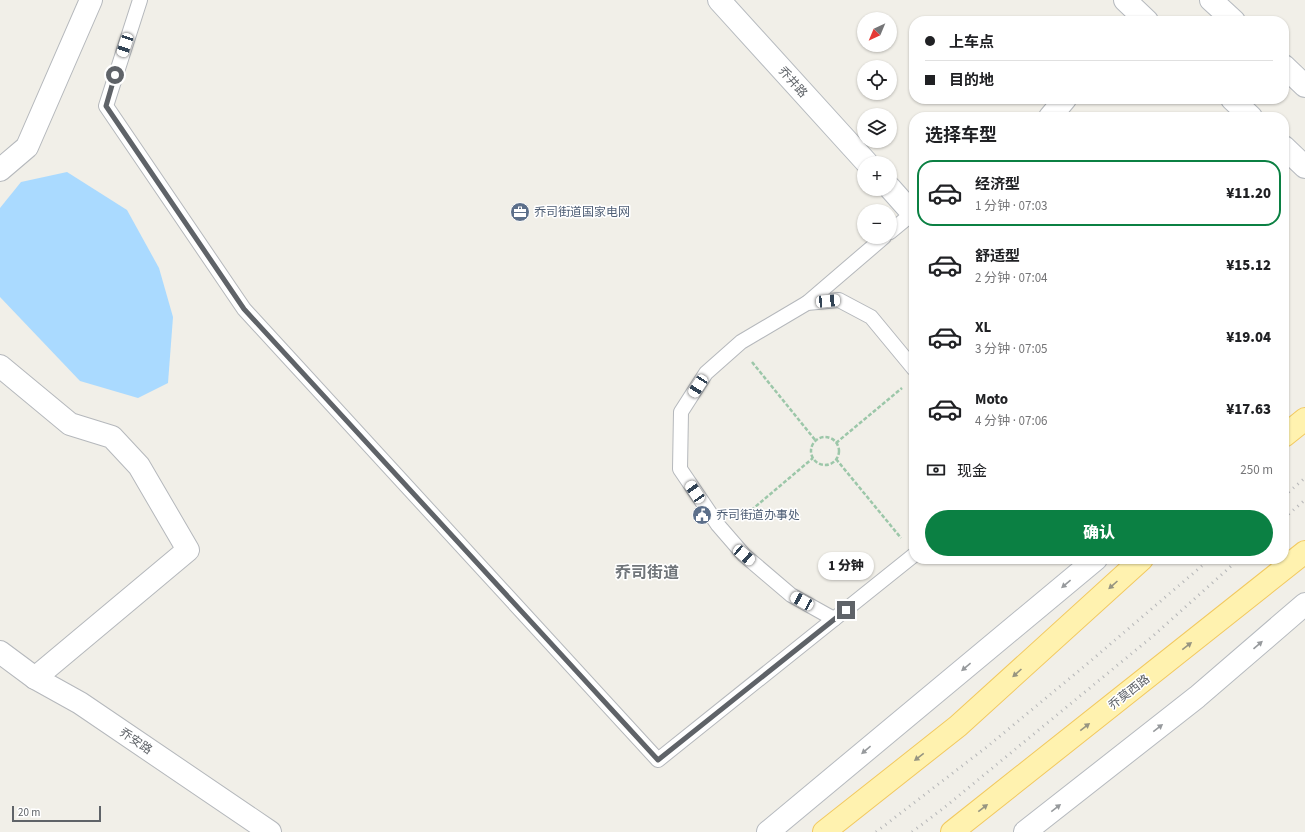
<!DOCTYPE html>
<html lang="zh">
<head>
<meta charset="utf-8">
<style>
  :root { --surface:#fff; --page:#f6f6f6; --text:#202124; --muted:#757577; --line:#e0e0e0; --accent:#0b8043 }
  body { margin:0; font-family:"Source Sans 3","Noto Sans SC",sans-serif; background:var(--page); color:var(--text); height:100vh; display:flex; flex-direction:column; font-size:15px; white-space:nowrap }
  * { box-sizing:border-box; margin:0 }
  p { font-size:13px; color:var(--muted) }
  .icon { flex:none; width:22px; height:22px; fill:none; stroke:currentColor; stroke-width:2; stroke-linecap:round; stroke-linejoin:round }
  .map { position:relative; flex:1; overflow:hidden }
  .panel { position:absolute; left:909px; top:112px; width:380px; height:452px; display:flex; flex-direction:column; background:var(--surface); border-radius:16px; box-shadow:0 1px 3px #0004 }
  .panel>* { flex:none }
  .top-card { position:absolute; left:909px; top:16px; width:380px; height:88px; border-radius:16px; box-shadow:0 1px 3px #0004; display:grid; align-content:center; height:88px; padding:0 16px; background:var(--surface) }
  .needle { width:26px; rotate:224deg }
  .fabs { position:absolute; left:857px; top:12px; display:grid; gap:8px }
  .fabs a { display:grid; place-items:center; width:40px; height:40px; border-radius:50%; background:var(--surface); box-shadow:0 1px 3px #0004; font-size:20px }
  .scale { position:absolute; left:12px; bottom:10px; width:89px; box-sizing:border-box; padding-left:4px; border:2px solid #5f6368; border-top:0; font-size:11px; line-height:14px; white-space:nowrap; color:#5f6368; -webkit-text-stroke:3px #fff; paint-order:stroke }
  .end { position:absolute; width:18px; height:18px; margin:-9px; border:5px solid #5f6368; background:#fff; box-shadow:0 0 0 2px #fff }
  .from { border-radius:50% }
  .bubble { position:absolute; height:28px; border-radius:14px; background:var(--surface); box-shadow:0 1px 3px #0004; font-size:13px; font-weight:800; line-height:28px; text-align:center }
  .car { position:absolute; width:12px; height:24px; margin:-12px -6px; border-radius:5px; box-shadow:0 0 3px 1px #0007; background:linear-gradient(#fff 24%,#345 0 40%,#fff 0 76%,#345 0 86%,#fff 0) }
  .top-card b { display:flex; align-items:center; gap:14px; height:38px; font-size:15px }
  .top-card b+b { border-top:1px solid var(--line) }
  .top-card i { width:10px; height:10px; background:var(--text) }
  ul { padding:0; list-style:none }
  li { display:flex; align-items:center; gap:12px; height:66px; margin:0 8px 6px; padding:0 8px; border:2px solid transparent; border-radius:16px }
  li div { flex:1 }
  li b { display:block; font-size:15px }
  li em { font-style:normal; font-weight:800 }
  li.on { border-color:var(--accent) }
  li>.icon { width:36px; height:36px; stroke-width:1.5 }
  h2 { padding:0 16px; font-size:18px; line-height:48px }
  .pay { display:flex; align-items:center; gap:10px; height:44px; padding:0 16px; font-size:15px }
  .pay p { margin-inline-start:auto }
  .cta { display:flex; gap:8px; margin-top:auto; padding:8px 16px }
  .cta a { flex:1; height:46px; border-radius:24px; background:var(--accent); color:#fff; font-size:16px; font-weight:800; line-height:46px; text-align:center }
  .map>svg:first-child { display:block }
  .water { fill:#aadaff }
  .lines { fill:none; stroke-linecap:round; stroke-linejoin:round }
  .lane-casing { stroke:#b5b8bc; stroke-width:16 }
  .street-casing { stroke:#b5b8bc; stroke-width:24 }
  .secondary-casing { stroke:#b6babf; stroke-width:24 }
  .primary-casing { stroke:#f2c960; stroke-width:24 }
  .path { stroke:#9cc7a9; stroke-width:2.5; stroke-dasharray:4 2; stroke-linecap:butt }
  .lane { stroke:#fff; stroke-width:14 }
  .street { stroke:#fff; stroke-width:22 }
  .secondary { stroke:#fff; stroke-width:22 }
  .primary { stroke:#fff2af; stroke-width:22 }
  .rail { stroke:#b6b7b8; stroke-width:3; stroke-dasharray:1 5; stroke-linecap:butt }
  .oneway { fill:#979a9d }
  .oneway2 { fill:#979581 }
  .route { stroke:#5f6368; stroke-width:5 }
  .labels { text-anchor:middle; stroke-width:3; stroke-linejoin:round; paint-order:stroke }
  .street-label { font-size:12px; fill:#5f6368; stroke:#fff }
  .service-label { font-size:12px; fill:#4e5e75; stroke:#fff; text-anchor:start }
  .district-label { font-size:16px; font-weight:bold; fill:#70757a; stroke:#fff }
</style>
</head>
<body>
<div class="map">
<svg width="1305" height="832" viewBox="0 0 1305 832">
  <rect width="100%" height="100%" fill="#f1efe8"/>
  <path class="water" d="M67 172 127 210 159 268 173 317 168 383 138 398 80 381 0 297V208L21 182Z"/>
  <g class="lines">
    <g class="lane-casing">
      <g id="lane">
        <path d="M140 0 106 106 244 309 658 760 914 555"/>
        <path d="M890 232 913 213"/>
        <path d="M807 303 884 237"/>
        <path d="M834 619 791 595 744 555 718 525 680 469 681 412 706 373 741 342 807 303 839 300 871 317 914 369"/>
      </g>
    </g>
    <g class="street-casing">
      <g id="street">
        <path d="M1050 117 1065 99"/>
        <path d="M0 170 27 147 91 0"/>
        <path d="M0 366 70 424 112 437 139 466 188 550 35 678"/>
        <path d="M0 652 35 678 80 703 270 832"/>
      </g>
    </g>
    <g class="secondary-casing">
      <g id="secondary">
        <path d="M719 0 867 163"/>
        <path d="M1125 0 1147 21"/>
        <path d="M1211 0 1234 21"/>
        <path d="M1284 66 1305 86"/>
        <path d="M1232 99 1251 117"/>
        <path d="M1284 147 1305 167"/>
        <path d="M890 188 914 215"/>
        <path d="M768 832 1096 559"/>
        <path d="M1025 832 1197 697 1305 604"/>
      </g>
    </g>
    <g class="primary-casing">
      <g id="primary">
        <path d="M1284 436 1305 419"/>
        <path d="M824 832 958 726 1142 559"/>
        <path d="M952 832 1305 552"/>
      </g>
    </g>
    <g class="path">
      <path d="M752 362 816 441"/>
      <circle cx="825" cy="451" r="14"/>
      <path d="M836 443 902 388"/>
      <path d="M836 459 901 538"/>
      <path d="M742 518 813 458"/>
    </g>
    <use href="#lane" class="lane"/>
    <use href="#street" class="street"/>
    <use href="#secondary" class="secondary"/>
    <use href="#primary" class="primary"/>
    <g class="rail">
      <path d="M1284 496 1305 478"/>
      <path d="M1284 518 1305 500"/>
      <path d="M876 832 988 746 1087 664 1210 559"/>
      <path d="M912 832 945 807 1153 636 1239 559"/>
    </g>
  </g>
  <defs><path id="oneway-solid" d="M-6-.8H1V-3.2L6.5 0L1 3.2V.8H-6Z"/></defs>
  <g class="oneway">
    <use href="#oneway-solid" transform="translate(1066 584) rotate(140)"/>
    <use href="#oneway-solid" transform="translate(1258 645) rotate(-41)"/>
    <use href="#oneway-solid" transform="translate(966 667) rotate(140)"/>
    <use href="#oneway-solid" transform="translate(1158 728) rotate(-38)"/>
    <use href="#oneway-solid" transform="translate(866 750) rotate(140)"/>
    <use href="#oneway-solid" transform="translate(1056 808) rotate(-38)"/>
  </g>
  <g class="oneway2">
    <use href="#oneway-solid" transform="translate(1113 585) rotate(138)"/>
    <use href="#oneway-solid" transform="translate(1187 646) rotate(-38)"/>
    <use href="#oneway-solid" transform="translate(1017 673) rotate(138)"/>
    <use href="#oneway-solid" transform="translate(1085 727) rotate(-38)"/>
    <use href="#oneway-solid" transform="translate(919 757) rotate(142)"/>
    <use href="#oneway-solid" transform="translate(983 808) rotate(-38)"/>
  </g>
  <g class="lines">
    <path class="route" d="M115 75 106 106 244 309 658 760 846 610"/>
  </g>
  <defs>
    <g id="office-disc" transform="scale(1)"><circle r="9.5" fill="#5c6f8a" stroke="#fff"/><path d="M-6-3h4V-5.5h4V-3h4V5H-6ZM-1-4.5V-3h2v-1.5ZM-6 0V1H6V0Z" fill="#fff"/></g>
    <g id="civic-disc" transform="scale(1)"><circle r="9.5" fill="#5c6f8a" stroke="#fff"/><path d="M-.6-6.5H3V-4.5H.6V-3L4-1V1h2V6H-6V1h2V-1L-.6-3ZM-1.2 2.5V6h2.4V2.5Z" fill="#fff"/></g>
  </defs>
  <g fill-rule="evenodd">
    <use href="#office-disc" x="520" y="212"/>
    <use href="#civic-disc" x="702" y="515"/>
  </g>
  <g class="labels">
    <g class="street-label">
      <text transform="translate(793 82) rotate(48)" y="4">乔井路</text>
      <text transform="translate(1129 692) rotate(-38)" y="4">乔莫西路</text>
      <text transform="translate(136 741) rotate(34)" y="4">乔安路</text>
    </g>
    <g class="service-label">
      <text x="534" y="216">乔司街道国家电网</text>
      <text x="716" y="519">乔司街道办事处</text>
    </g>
    <g class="district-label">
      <text x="647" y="578">乔司街道</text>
    </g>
  </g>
</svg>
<div class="fabs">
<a><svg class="needle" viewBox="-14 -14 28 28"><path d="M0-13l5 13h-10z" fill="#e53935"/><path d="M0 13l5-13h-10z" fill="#757577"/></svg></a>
<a><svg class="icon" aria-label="locate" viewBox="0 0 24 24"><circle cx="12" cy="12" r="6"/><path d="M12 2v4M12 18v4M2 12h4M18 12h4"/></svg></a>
<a><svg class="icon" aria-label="layers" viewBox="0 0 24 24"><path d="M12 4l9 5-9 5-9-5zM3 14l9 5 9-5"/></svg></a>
<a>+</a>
<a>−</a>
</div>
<div class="scale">20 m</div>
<i class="end from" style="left:115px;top:75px"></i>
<i class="end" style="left:846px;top:610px"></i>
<div class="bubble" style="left:818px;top:552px;width:56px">1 分钟</div>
<i class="car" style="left:125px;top:45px;rotate:198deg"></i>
<i class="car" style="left:828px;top:301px;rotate:85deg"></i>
<i class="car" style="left:698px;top:386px;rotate:213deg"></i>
<i class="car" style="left:695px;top:492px;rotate:326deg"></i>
<i class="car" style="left:744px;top:555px;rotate:131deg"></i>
<i class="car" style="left:802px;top:601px;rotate:299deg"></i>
<div class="top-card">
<b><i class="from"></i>上车点</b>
<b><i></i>目的地</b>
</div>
<section class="panel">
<h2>选择车型</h2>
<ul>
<li class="on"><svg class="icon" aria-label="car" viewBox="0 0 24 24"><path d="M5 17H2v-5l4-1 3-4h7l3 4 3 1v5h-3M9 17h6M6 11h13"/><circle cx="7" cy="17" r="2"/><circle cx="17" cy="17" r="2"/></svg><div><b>经济型</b><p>1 分钟 · 07:03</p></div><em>¥11.20</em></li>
<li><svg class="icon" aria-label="car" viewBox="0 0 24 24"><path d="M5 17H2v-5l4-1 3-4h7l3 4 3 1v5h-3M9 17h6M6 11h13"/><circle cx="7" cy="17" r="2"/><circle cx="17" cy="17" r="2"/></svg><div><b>舒适型</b><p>2 分钟 · 07:04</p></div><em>¥15.12</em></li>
<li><svg class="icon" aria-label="car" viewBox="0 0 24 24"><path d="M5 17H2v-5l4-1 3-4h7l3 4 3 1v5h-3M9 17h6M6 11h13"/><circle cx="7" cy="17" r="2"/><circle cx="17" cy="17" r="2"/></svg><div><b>XL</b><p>3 分钟 · 07:05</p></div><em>¥19.04</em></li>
<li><svg class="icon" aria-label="car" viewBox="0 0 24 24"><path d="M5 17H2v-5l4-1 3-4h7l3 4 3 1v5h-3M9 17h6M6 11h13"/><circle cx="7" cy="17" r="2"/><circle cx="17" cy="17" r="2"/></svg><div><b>Moto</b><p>4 分钟 · 07:06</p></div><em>¥17.63</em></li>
</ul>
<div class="pay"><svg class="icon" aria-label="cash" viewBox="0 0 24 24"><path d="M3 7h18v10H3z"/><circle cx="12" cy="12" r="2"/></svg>现金<p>250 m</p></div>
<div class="cta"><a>确认</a></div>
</section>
</div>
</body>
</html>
